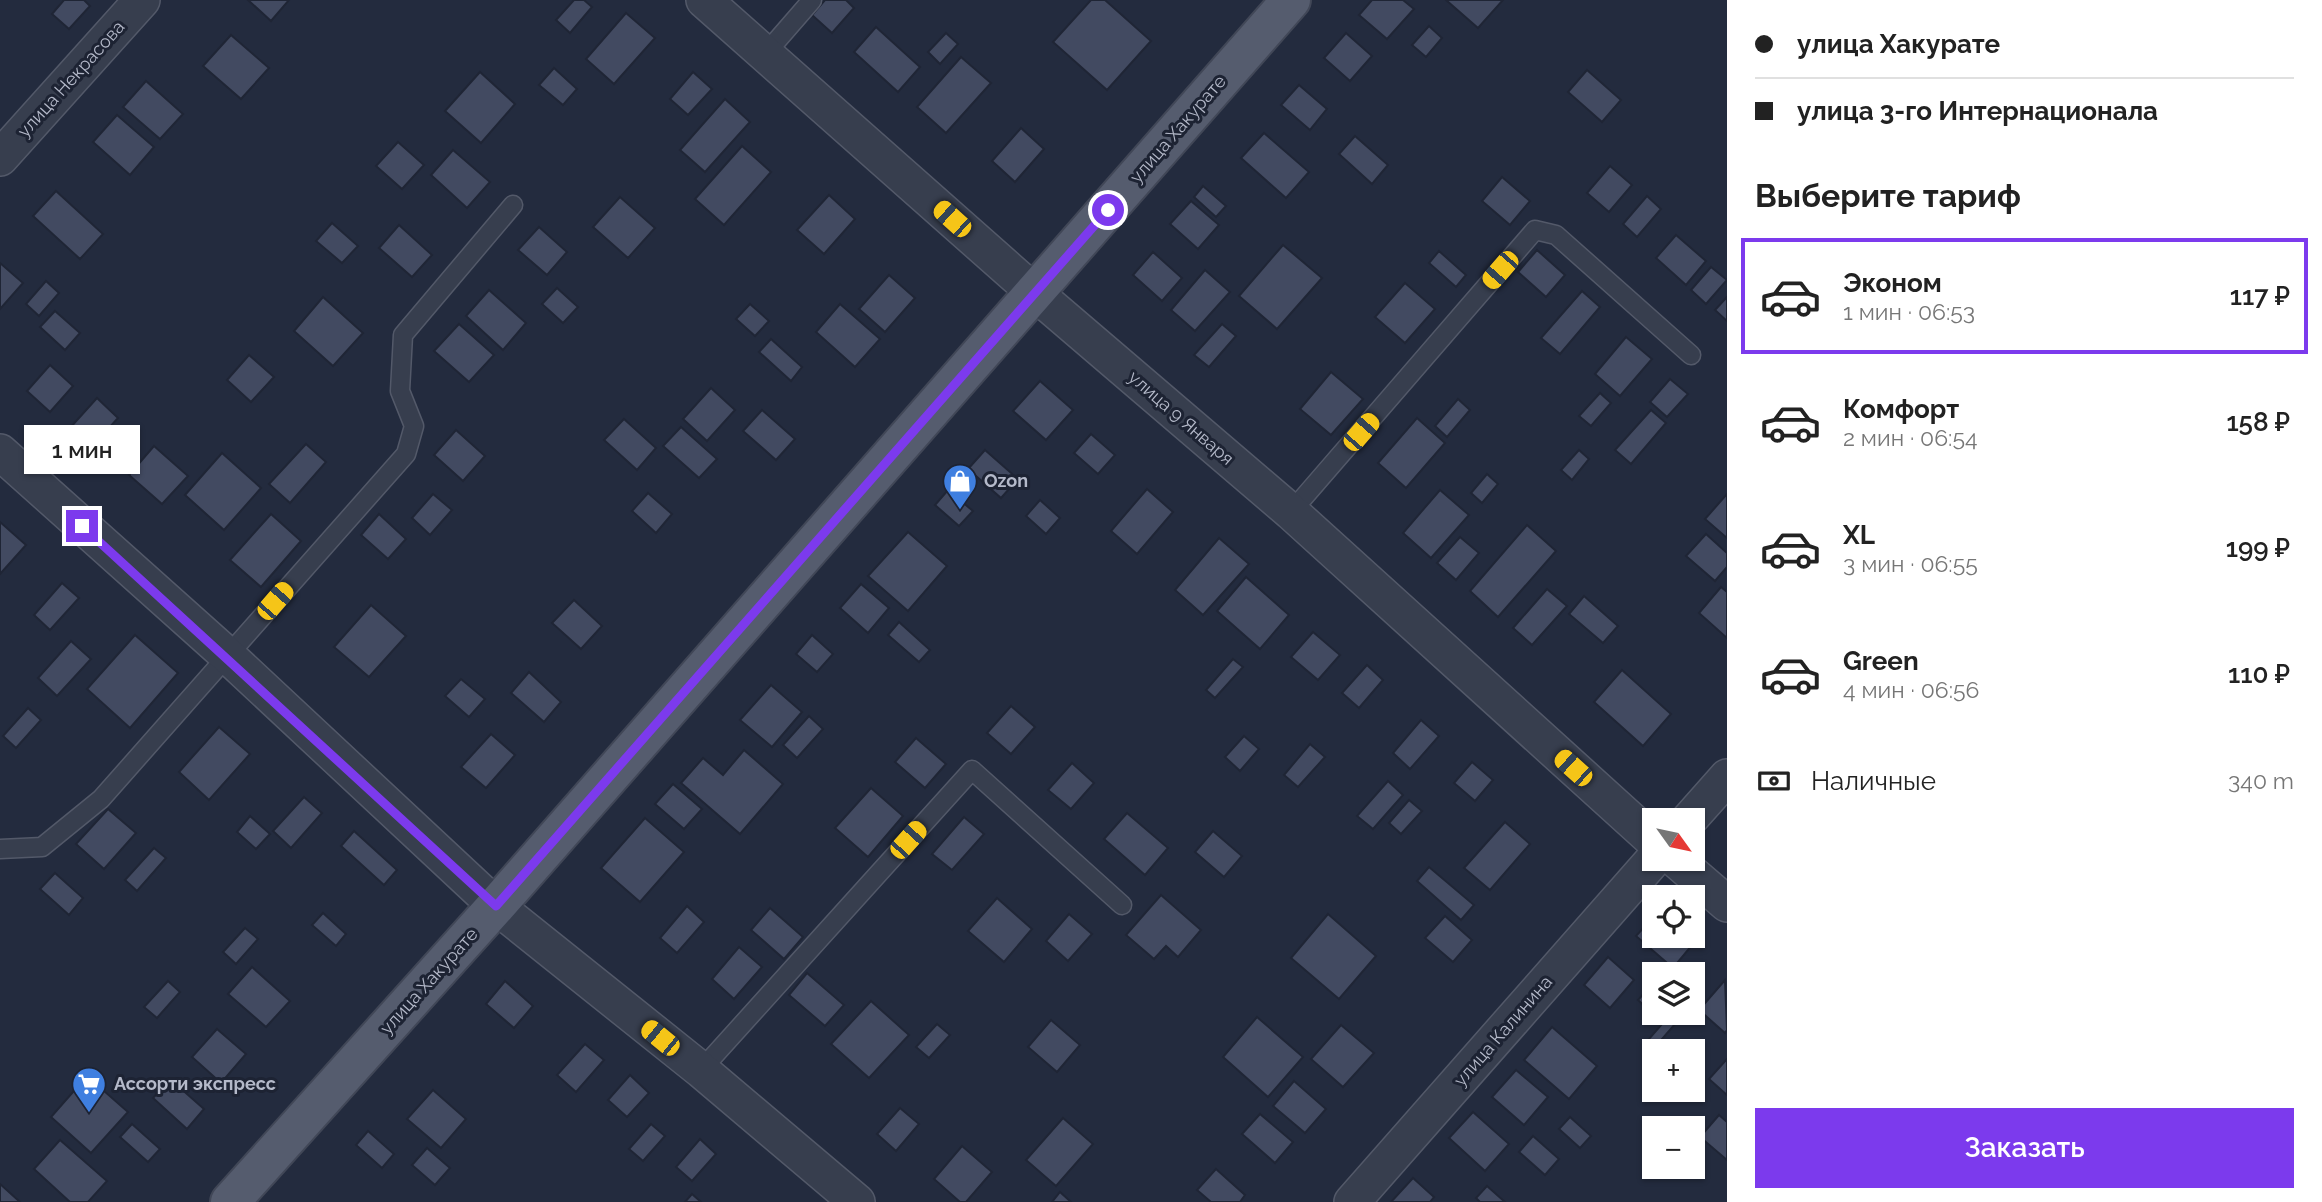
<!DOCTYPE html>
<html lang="ru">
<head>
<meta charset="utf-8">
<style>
  :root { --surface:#fff; --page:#f2f2f2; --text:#222; --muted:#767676; --line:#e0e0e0; --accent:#7c3aed }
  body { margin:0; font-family:Raleway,sans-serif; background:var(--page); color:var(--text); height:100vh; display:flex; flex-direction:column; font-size:26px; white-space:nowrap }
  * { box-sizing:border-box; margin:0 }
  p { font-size:23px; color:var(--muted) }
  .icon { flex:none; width:38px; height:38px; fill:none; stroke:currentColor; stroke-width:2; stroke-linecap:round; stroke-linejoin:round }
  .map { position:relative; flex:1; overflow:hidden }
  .panel { display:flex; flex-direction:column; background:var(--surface); width:595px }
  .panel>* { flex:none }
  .guide { display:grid; align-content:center; height:154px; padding:0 28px; background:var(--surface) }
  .needle { width:46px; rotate:123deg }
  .controls { position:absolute; left:1642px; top:808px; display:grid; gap:14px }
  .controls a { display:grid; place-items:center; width:63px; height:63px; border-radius:0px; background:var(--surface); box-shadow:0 2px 5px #0004; font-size:35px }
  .end { position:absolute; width:32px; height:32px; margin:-16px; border:9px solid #7c3aed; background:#fff; box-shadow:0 0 0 4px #fff }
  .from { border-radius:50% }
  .bubble { position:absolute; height:49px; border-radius:0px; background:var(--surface); box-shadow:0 2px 5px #0004; font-size:23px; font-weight:600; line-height:49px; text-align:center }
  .car { position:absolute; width:21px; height:42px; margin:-21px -10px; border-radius:9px; box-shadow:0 0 5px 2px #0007; background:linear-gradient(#f5c518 24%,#345 0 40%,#f5c518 0 76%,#345 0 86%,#f5c518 0) }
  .guide b { display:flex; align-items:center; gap:24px; height:66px; font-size:26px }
  .guide b+b { border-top:2px solid var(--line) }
  .guide i { width:18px; height:18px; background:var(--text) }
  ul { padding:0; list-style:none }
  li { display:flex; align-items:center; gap:21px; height:116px; margin:0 14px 10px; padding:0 14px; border:4px solid transparent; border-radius:0px }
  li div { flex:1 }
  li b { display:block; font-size:26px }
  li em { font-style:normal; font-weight:600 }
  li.current { border-color:var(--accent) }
  li>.icon { width:63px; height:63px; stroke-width:1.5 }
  h2 { padding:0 28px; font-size:32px; line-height:84px }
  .pay { display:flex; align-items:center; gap:18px; height:77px; padding:0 28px; font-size:26px }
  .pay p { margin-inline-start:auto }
  .button { display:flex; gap:14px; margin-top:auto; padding:14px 28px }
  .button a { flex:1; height:80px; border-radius:0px; background:var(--accent); color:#fff; font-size:28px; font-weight:600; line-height:80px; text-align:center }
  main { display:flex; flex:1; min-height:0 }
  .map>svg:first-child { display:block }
  .building { fill:#424a61; stroke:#1f2535; stroke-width:2 }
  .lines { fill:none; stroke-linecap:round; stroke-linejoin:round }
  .lane-casing { stroke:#535969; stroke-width:21 }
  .street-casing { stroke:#535969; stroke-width:38 }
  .primary-casing { stroke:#414757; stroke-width:42 }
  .lane { stroke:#373e4e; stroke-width:18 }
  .street { stroke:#373e4e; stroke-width:35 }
  .primary { stroke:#555c6e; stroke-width:38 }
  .route { stroke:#7c3aed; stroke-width:9 }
  .labels { text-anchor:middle; stroke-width:6; stroke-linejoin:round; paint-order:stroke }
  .street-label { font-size:18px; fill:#b4b9c9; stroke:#1d2333 }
  .poi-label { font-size:18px; font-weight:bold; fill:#b4b9c9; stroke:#1d2333; text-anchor:start }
</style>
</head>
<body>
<main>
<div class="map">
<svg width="1727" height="1202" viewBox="0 0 1727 1202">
  <rect width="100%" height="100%" fill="#232b3e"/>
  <g class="building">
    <path d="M64 0H84L90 6 69 29 52 14Z"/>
    <path d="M248 0H289L271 21Z"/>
    <path d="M574 0H584L592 7 570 33 556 20Z"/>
    <path d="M825 0H846L854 8 832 33 812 15Z"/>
    <path d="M1091 0H1105L1151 41 1107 90 1053 42Z"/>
    <path d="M1372 0H1403L1414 9 1387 39 1359 15Z"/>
    <path d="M1446 0H1503L1478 28Z"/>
    <path d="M626 13 655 38 614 84 586 59Z"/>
    <path d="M1429 26 1442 38 1426 57 1412 45Z"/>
    <path d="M876 27 920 67 898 92 854 52Z"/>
    <path d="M946 33 958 44 940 64 928 52Z"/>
    <path d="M1346 33 1372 56 1350 81 1324 58Z"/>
    <path d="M231 35 269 68 241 99 203 66Z"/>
    <path d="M961 57 991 83 946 133 917 107Z"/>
    <path d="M554 68 577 89 563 105 539 85Z"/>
    <path d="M1587 70 1621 100 1602 122 1568 92Z"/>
    <path d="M480 72 515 104 481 143 445 111Z"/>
    <path d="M693 72 712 89 688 115 670 99Z"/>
    <path d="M146 81 183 114 160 139 123 107Z"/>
    <path d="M1299 85 1327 109 1310 130 1281 105Z"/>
    <path d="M725 99 750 122 705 172 680 150Z"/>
    <path d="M117 115 154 147 130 175 93 142Z"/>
    <path d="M1021 128 1044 149 1015 182 992 161Z"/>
    <path d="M1264 133 1309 172 1286 198 1241 158Z"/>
    <path d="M1355 136 1388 165 1372 184 1339 154Z"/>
    <path d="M398 142 424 165 402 189 376 166Z"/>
    <path d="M742 146 771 172 724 225 695 199Z"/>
    <path d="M453 150 490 182 467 208 431 175Z"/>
    <path d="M1610 166 1632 185 1609 212 1587 193Z"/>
    <path d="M1502 177 1530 201 1510 225 1482 201Z"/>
    <path d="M1203 186 1226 206 1216 217 1194 197Z"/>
    <path d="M56 191 103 234 80 259 33 216Z"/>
    <path d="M829 195 855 219 824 254 797 230Z"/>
    <path d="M1647 196 1661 209 1637 237 1623 224Z"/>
    <path d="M620 197 655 228 628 258 593 227Z"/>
    <path d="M1191 201 1219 225 1198 249 1170 224Z"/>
    <path d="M332 223 358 246 342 263 316 241Z"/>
    <path d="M399 225 432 255 412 277 379 248Z"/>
    <path d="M539 227 567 252 547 275 518 250Z"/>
    <path d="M1676 235 1706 261 1686 285 1656 258Z"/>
    <path d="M1283 245 1322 278 1277 329 1239 296Z"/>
    <path d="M1537 250 1565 275 1546 297 1518 272Z"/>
    <path d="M1439 251 1466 275 1456 287 1429 263Z"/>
    <path d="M1153 252 1182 278 1162 301 1133 275Z"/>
    <path d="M0 263 23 283 0 309Z"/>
    <path d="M1711 267 1727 280 1706 304 1691 290Z"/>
    <path d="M1205 270 1230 292 1195 331 1171 310Z"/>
    <path d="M889 275 915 298 885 332 859 309Z"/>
    <path d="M46 281 59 293 39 316 26 304Z"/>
    <path d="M1405 283 1435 309 1405 343 1375 317Z"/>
    <path d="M557 288 578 307 563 323 542 304Z"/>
    <path d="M489 290 526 323 503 350 466 316Z"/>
    <path d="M1582 291 1600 307 1560 354 1541 338Z"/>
    <path d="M323 297 363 333 333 366 294 331Z"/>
    <path d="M1727 297V321L1715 310Z"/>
    <path d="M750 304 769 321 755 336 736 319Z"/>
    <path d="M840 304 880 339 855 367 816 332Z"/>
    <path d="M55 311 80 333 65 350 40 327Z"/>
    <path d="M459 324 494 355 469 382 434 351Z"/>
    <path d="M1222 324 1236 336 1209 367 1194 355Z"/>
    <path d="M1626 337 1652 359 1620 396 1595 374Z"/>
    <path d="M771 339 802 367 791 381 759 352Z"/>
    <path d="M249 355 274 377 251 402 227 380Z"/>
    <path d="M50 365 73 386 50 412 27 391Z"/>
    <path d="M1331 372 1363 399 1331 435 1300 409Z"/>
    <path d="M1670 379 1688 394 1667 417 1650 402Z"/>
    <path d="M1040 381 1073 410 1046 440 1013 411Z"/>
    <path d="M711 388 735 410 707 441 683 419Z"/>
    <path d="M1600 393 1611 403 1591 426 1579 416Z"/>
    <path d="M97 398 118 418 91 448 69 429Z"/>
    <path d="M1458 399 1470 410 1447 437 1435 426Z"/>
    <path d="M762 410 795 439 776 460 743 431Z"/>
    <path d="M1651 410 1666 423 1631 464 1615 450Z"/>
    <path d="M1417 418 1445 443 1406 488 1378 463Z"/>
    <path d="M624 419 656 448 637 470 604 440Z"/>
    <path d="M681 427 717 459 699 478 663 446Z"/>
    <path d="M456 430 485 456 463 481 434 455Z"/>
    <path d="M1091 434 1115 455 1098 474 1074 453Z"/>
    <path d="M306 444 326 462 290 503 269 484Z"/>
    <path d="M154 446 188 476 162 504 129 475Z"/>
    <path d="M985 450 1018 479 1001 498 968 469Z"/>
    <path d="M1579 450 1589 459 1572 480 1561 470Z"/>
    <path d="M222 453 261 488 224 530 185 495Z"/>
    <path d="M1487 474 1498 484 1482 503 1471 493Z"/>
    <path d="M1147 489 1173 512 1137 554 1111 531Z"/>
    <path d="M948 490 973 511 959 526 935 505Z"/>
    <path d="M1440 490 1469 515 1431 558 1403 533Z"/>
    <path d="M648 493 672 514 656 533 632 511Z"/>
    <path d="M433 494 452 510 430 535 412 518Z"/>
    <path d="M1727 494V538L1705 519Z"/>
    <path d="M1040 500 1060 518 1046 534 1026 516Z"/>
    <path d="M271 514 301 541 261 587 230 560Z"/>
    <path d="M379 514 406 539 388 559 361 535Z"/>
    <path d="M0 522 26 545 0 574Z"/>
    <path d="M1527 525 1556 551 1498 617 1470 591Z"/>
    <path d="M908 532 947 566 908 611 868 576Z"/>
    <path d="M1706 534 1727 553V567L1715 581 1686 556Z"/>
    <path d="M1460 537 1479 553 1456 580 1437 563Z"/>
    <path d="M1219 538 1249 564 1203 615 1175 590Z"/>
    <path d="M1246 577 1289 615 1260 649 1217 611Z"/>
    <path d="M62 583 79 598 50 630 34 615Z"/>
    <path d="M861 584 889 608 868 633 840 608Z"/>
    <path d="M1721 587 1727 592V638L1699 613Z"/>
    <path d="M1547 589 1567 606 1532 645 1513 628Z"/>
    <path d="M1584 596 1618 626 1603 643 1569 614Z"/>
    <path d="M574 600 602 626 581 649 552 623Z"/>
    <path d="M371 605 406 636 369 677 334 647Z"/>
    <path d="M899 622 930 650 919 662 888 635Z"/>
    <path d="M1313 632 1340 655 1318 680 1291 657Z"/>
    <path d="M135 635 178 673 130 728 87 689Z"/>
    <path d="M812 635 833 654 817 672 796 654Z"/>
    <path d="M71 641 91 659 57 696 38 678Z"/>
    <path d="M1233 659 1243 667 1215 698 1206 690Z"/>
    <path d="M1367 665 1383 680 1359 708 1342 693Z"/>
    <path d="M1622 670 1671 714 1643 746 1594 702Z"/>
    <path d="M529 672 561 702 544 722 511 693Z"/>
    <path d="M461 679 485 699 469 717 445 696Z"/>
    <path d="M771 685 802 712 772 747 740 720Z"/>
    <path d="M1011 706 1035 727 1011 754 987 733Z"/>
    <path d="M28 708 41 720 16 748 3 736Z"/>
    <path d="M809 716 823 729 797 758 783 745Z"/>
    <path d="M1421 720 1439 736 1410 769 1393 753Z"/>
    <path d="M219 727 250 754 209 800 179 772Z"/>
    <path d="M491 734 515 755 486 788 461 767Z"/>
    <path d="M1244 736 1259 749 1240 771 1225 757Z"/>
    <path d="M916 738 946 764 925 788 895 762Z"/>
    <path d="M1310 744 1325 757 1298 787 1284 775Z"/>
    <path d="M744 750 783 784 740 834 681 783 703 758 723 775Z"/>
    <path d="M1472 762 1493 780 1475 801 1454 783Z"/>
    <path d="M1072 763 1094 783 1071 809 1048 790Z"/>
    <path d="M1388 781 1403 795 1373 829 1357 816Z"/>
    <path d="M673 784 702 809 684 829 655 804Z"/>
    <path d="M871 788 903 816 868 857 835 828Z"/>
    <path d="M304 797 322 813 291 848 273 831Z"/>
    <path d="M1409 800 1422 811 1401 834 1389 823Z"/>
    <path d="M108 809 136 833 104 869 76 844Z"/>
    <path d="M1127 813 1168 848 1145 875 1104 839Z"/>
    <path d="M250 816 270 834 256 849 237 832Z"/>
    <path d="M964 817 984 834 952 870 932 854Z"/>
    <path d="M645 818 684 852 640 902 601 868Z"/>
    <path d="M1505 822 1530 844 1490 890 1464 868Z"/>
    <path d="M354 831 397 870 384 885 341 846Z"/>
    <path d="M1213 831 1242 856 1224 877 1195 852Z"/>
    <path d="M154 848 166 858 137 891 125 880Z"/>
    <path d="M1429 867 1474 905 1461 920 1417 881Z"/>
    <path d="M55 873 83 898 69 915 40 889Z"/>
    <path d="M1161 895 1201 930 1178 957 1166 946 1154 959 1126 935Z"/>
    <path d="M997 898 1032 929 1004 962 968 931Z"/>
    <path d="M687 906 704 922 677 953 660 938Z"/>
    <path d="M770 908 803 937 784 959 751 930Z"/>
    <path d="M323 913 346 934 336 946 312 925Z"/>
    <path d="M1069 914 1092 934 1068 961 1046 941Z"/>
    <path d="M1328 914 1376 956 1339 999 1291 958Z"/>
    <path d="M1445 916 1472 940 1453 962 1425 938Z"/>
    <path d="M1654 916V936H1685L1693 944 1673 968 1636 936Z"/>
    <path d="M245 928 258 939 236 964 223 952Z"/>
    <path d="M739 947 762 967 734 999 712 979Z"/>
    <path d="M1608 957 1634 980 1610 1008 1584 985Z"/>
    <path d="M252 967 290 1001 266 1027 228 994Z"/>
    <path d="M807 973 844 1005 825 1026 789 995Z"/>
    <path d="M1725 980 1727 1030 1725 1033 1699 1010Z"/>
    <path d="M168 981 180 992 157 1018 144 1007Z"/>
    <path d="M505 981 533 1006 514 1028 486 1004Z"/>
    <path d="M1647 990 1654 996V1013H1659L1656 1017 1638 1000Z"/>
    <path d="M871 1001 909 1035 869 1078 831 1044Z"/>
    <path d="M1669 1016 1676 1023 1656 1046 1648 1040Z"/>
    <path d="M1257 1017 1303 1057 1268 1097 1223 1057Z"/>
    <path d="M1051 1020 1080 1045 1057 1072 1028 1047Z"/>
    <path d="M937 1024 950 1035 929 1058 916 1047Z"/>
    <path d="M1341 1025 1374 1053 1343 1087 1311 1059Z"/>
    <path d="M1552 1027 1597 1066 1569 1099 1524 1060Z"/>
    <path d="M217 1029 246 1054 221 1083 192 1057Z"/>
    <path d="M585 1044 604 1060 576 1092 557 1075Z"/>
    <path d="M1727 1059V1095L1709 1079Z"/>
    <path d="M1516 1070 1548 1097 1524 1125 1492 1097Z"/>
    <path d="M630 1075 649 1093 627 1117 608 1100Z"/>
    <path d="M87 1076 128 1112 91 1153 51 1117Z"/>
    <path d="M170 1079 204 1109 187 1129 153 1098Z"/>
    <path d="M1294 1081 1326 1109 1305 1133 1273 1106Z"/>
    <path d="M433 1090 466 1119 441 1148 407 1119Z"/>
    <path d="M900 1108 919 1124 896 1151 877 1134Z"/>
    <path d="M1473 1112 1509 1144 1485 1171 1449 1138Z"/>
    <path d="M1260 1114 1293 1142 1275 1163 1242 1134Z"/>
    <path d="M1719 1115 1727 1122V1160L1700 1137Z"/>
    <path d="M1570 1117 1591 1136 1580 1148 1559 1129Z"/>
    <path d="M1063 1118 1093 1144 1056 1186 1026 1160Z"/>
    <path d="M132 1124 160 1149 148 1162 120 1137Z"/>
    <path d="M651 1124 665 1136 643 1161 629 1149Z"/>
    <path d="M368 1131 394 1154 382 1168 356 1145Z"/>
    <path d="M1533 1136 1559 1159 1545 1175 1519 1152Z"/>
    <path d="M700 1139 716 1154 692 1181 676 1167Z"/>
    <path d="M60 1140 107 1181 88 1202H70L34 1169Z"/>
    <path d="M962 1146 992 1172 966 1202H960L934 1179Z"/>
    <path d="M427 1148 450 1168 435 1185 412 1165Z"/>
    <path d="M1216 1169 1245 1195 1240 1202H1211L1197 1190Z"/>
    <path d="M1413 1178 1434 1197 1430 1202H1391Z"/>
    <path d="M0 1184 20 1202H0Z"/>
    <path d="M1487 1186 1505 1202H1480L1476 1198Z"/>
    <path d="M1060 1192 1071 1202H1052Z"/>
    <path d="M692 1194 701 1202H685Z"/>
  </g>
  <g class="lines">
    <g class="lane-casing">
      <g id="lane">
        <path d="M766 53 812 0"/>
        <path d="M1291 512 1535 230 1556 235 1691 355"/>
        <path d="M0 849 42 847 101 799 406 454 414 426 400 391 403 335 513 205"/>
        <path d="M701 1070 972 770 1122 905"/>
      </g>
    </g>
    <g class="street-casing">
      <g id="street">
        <path d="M704 0 1035 293 1291 512 1654 841"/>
        <path d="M0 158 142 0"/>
        <path d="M0 452 227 655 496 906 701 1070 857 1202"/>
        <path d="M1688 821 1727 777"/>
        <path d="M1675 859 1727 904"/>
        <path d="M1352 1202 1654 859"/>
      </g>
    </g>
    <g class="primary-casing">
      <path id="primary" d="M230 1202 496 906 1291 0"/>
    </g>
    <use href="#lane" class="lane"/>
    <use href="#street" class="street"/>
    <use href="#primary" class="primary"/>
  </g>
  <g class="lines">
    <path class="route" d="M82 526 496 906 1108 210"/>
  </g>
  <defs>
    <g id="shop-pin" transform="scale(1.75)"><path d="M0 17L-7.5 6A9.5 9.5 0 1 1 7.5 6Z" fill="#3f7fe0" stroke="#1d2333"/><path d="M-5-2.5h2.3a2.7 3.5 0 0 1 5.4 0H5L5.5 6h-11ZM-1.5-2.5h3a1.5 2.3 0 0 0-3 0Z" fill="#fff"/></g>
    <g id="supermarket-pin" transform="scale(1.75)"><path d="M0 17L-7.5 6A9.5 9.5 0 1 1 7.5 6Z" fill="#3f7fe0" stroke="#1d2333"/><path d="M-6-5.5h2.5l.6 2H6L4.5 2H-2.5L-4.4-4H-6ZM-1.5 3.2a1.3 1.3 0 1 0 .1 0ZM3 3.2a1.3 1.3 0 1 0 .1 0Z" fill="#fff"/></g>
  </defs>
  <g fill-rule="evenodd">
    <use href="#shop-pin" x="960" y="481"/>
    <use href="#supermarket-pin" x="89" y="1084"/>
  </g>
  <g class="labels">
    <g class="street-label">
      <text transform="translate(71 79) rotate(-48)" y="6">улица Некрасова</text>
      <text transform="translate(1178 129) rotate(-49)" y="6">улица Хакурате</text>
      <text transform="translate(1181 418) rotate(41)" y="6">улица 9 Января</text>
      <text transform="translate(429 981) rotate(-48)" y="6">улица Хакурате</text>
      <text transform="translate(1503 1031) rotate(-49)" y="6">улица Калинина</text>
    </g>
    <g class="poi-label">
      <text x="984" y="487">Ozon</text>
      <text x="114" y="1090">Ассорти экспресс</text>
    </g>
  </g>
</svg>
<div class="controls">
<a><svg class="needle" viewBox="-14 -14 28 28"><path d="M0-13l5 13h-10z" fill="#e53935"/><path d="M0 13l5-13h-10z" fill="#767676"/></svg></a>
<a><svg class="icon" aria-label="locate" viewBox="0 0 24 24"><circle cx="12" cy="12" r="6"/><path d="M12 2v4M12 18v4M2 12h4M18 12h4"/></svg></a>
<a><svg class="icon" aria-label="layers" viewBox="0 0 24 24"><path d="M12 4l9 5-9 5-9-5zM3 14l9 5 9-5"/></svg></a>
<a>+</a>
<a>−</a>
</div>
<i class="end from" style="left:1108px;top:210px"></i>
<i class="end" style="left:82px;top:526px"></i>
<div class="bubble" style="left:24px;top:425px;width:116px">1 мин</div>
<i class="car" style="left:952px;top:219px;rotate:312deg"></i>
<i class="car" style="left:1500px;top:270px;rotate:221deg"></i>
<i class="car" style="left:1361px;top:432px;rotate:41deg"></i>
<i class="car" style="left:275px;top:601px;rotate:41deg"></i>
<i class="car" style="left:1573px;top:768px;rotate:312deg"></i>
<i class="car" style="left:908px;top:840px;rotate:42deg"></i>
<i class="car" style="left:660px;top:1038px;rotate:309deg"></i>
</div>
<section class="panel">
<div class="guide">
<b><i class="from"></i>улица Хакурате</b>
<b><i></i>улица 3-го Интернационала</b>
</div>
<h2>Выберите тариф</h2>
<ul>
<li class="current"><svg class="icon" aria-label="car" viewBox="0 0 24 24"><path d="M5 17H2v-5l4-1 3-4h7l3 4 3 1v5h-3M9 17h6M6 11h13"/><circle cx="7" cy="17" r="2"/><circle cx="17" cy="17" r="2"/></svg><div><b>Эконом</b><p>1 мин · 06:53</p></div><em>117 ₽</em></li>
<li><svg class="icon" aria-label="car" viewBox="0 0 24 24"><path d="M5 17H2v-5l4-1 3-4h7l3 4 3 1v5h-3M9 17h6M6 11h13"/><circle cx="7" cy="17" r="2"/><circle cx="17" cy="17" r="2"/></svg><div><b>Комфорт</b><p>2 мин · 06:54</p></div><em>158 ₽</em></li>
<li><svg class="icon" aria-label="car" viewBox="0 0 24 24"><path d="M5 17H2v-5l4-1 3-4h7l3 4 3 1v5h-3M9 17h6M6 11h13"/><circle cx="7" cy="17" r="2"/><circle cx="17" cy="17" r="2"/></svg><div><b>XL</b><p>3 мин · 06:55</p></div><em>199 ₽</em></li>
<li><svg class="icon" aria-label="car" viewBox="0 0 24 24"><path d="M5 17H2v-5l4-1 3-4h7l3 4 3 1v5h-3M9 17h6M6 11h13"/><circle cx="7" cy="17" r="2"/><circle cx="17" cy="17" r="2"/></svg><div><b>Green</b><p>4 мин · 06:56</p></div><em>110 ₽</em></li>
</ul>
<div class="pay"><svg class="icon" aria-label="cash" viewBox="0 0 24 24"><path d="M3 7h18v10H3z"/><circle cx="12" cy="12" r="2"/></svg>Наличные<p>340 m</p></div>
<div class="button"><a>Заказать</a></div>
</section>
</main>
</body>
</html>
